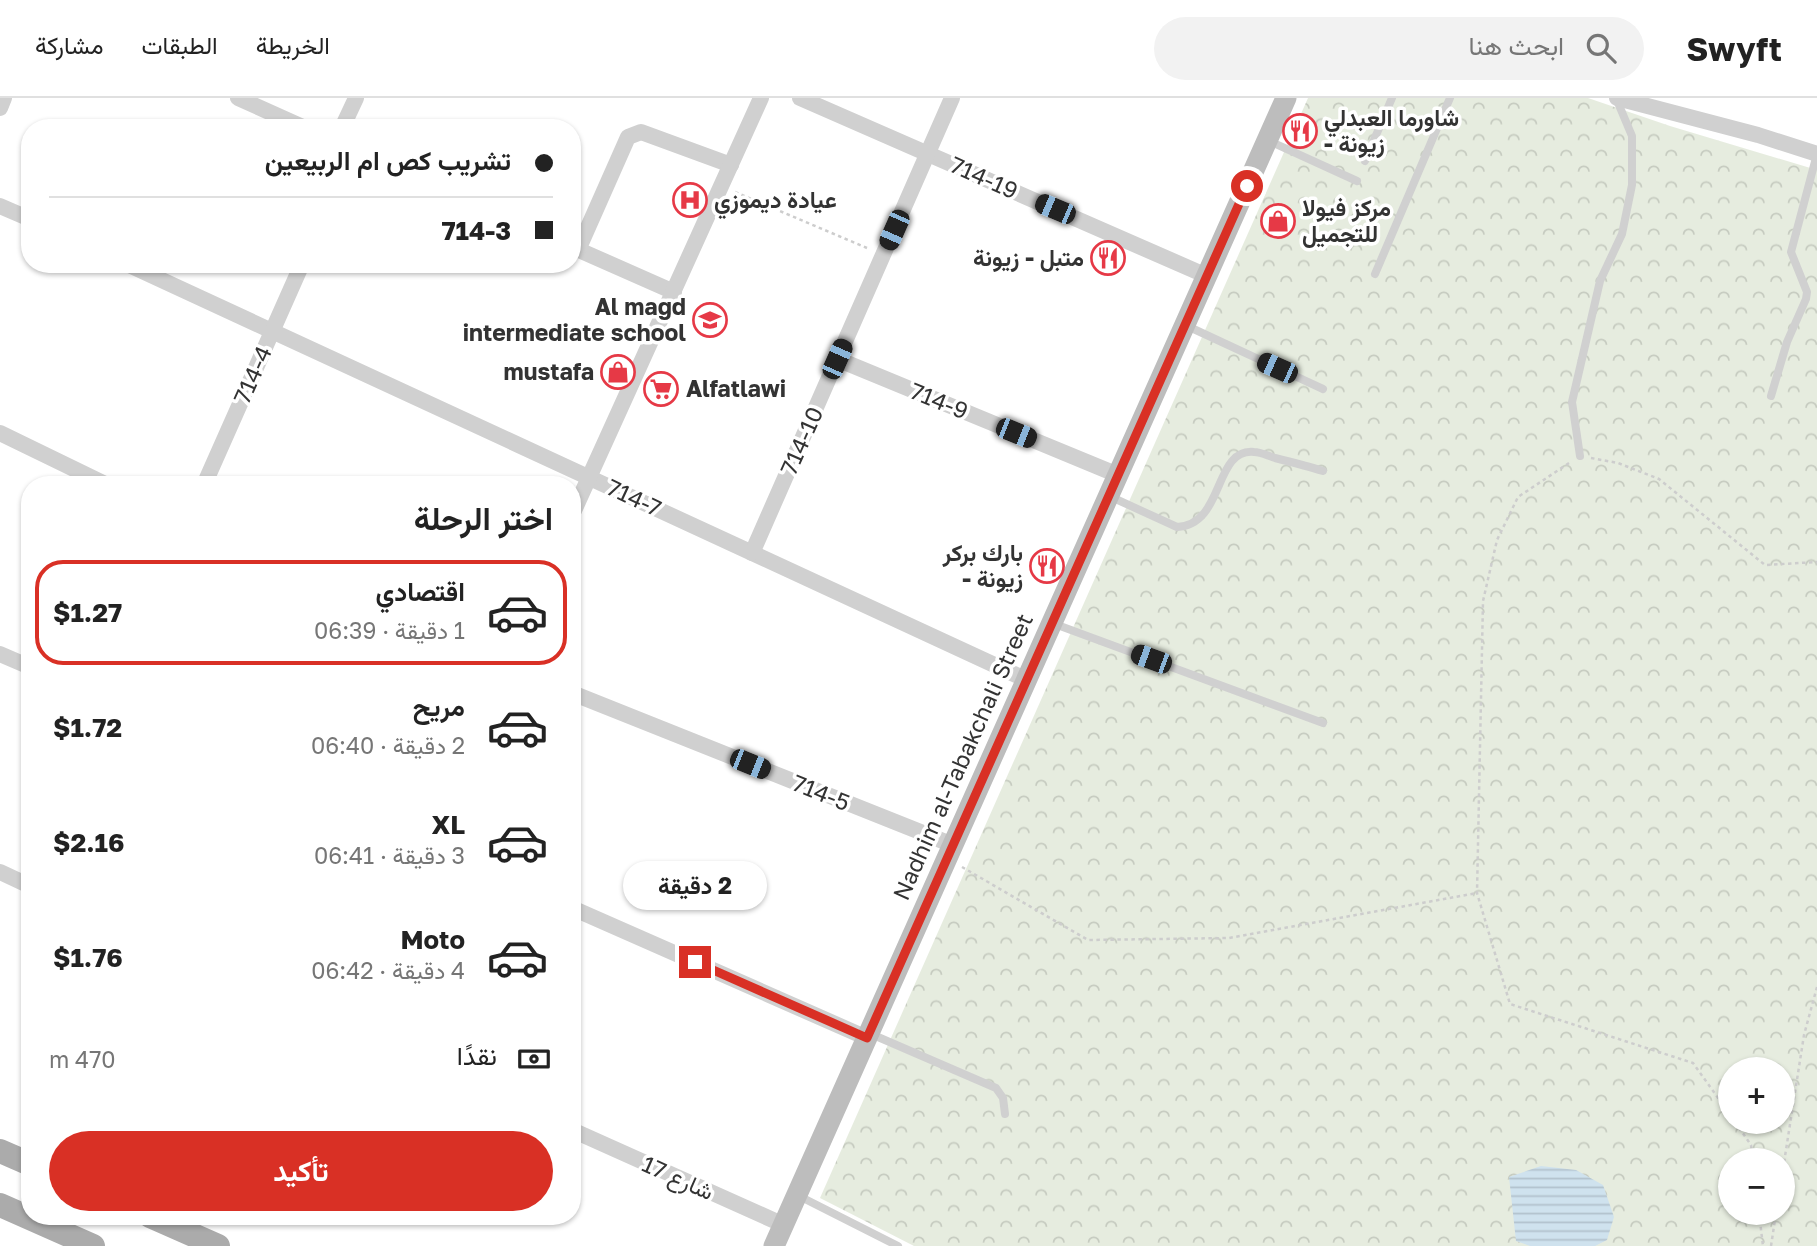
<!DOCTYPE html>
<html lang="ar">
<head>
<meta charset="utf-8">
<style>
  :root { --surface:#fff; --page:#f2f2f2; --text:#222; --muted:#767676; --line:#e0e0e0; --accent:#d93025 }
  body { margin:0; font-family:"Golos Text",Vazirmatn,sans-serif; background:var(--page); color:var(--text); direction:rtl; height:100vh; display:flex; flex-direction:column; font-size:26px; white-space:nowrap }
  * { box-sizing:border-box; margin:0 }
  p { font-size:23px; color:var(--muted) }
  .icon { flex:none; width:38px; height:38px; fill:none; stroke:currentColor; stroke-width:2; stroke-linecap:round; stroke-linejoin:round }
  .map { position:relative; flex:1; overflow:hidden; direction:ltr }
  .sheet { position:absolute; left:21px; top:378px; width:560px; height:749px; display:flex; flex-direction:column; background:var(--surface); border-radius:28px; box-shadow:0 2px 5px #0004; direction:rtl }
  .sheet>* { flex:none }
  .guide { position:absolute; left:21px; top:21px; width:560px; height:154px; border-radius:28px; box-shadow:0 2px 5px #0004; direction:rtl; display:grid; align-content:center; height:154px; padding:0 28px; background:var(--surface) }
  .buttons { position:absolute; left:1718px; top:959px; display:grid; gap:14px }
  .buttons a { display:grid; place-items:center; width:77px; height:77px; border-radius:50%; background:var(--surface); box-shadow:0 2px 5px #0004; font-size:35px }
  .end { position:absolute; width:32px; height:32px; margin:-16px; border:9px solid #d93025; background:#fff; box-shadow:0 0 0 4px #fff }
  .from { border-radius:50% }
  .bubble { position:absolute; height:49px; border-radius:24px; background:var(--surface); box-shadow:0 2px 5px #0004; font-size:23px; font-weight:700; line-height:49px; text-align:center; direction:rtl }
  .car { position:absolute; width:21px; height:42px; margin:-21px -10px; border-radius:9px; box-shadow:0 0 5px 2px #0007; background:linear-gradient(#222 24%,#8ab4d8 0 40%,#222 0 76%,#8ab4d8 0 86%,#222 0) }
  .guide b { display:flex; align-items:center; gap:24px; height:66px; font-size:26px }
  .guide b+b { border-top:2px solid var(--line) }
  .guide i { width:18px; height:18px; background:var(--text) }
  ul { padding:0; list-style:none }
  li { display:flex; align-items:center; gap:21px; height:105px; margin:0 14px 10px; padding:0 14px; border:4px solid transparent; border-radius:28px }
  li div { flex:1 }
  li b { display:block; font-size:26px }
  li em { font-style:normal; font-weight:700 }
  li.current { border-color:var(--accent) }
  li>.icon { width:63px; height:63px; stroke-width:1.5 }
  h2 { padding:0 28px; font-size:32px; line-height:84px }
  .pay { display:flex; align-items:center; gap:18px; height:77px; padding:0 28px; font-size:26px }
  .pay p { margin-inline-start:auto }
  .primary-button { display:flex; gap:14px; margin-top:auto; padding:14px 28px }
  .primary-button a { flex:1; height:80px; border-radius:42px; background:var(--accent); color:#fff; font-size:28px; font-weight:700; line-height:80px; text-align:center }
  header { display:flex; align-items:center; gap:42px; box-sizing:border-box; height:98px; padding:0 35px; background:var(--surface); border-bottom:2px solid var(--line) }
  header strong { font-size:33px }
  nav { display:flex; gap:38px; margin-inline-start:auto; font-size:24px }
  .search { width:490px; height:63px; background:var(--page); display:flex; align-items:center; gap:18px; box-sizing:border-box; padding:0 24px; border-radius:38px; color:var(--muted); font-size:26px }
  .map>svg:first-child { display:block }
  .forest { fill:url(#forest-crowns); fill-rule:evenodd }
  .water { fill:url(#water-rules) }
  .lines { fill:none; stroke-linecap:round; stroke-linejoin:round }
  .path { stroke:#cdcdcd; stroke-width:2.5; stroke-dasharray:3.5 3.5; stroke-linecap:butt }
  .lane { stroke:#d0d0d0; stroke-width:8 }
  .street { stroke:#d0d0d0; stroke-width:16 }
  .secondary { stroke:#bdbdbd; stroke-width:21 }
  .primary { stroke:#ababab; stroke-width:24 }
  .route { stroke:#d93025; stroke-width:9 }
  .labels { text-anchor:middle; stroke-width:7; stroke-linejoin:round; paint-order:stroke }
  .poi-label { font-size:23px; font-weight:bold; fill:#333; stroke:#fff; text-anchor:start }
  .street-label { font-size:23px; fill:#333; stroke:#fff }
</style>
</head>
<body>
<header>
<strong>Swyft</strong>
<div class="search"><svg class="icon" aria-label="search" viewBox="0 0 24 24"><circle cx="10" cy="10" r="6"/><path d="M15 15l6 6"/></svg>ابحث هنا</div>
<nav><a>الخريطة</a><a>الطبقات</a><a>مشاركة</a></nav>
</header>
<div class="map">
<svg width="1817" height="1148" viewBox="0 0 1817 1148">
  <defs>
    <pattern id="forest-crowns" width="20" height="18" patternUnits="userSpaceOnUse" patternTransform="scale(1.75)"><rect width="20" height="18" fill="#e6ecdf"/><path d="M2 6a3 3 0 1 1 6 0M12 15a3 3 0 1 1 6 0" fill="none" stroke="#c6cbc0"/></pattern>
    <pattern id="water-rules" width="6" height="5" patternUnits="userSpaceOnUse" patternTransform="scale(1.75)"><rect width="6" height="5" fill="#cfe2ee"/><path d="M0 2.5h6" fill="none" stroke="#b2c2cd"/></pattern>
  </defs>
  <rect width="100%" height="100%" fill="#fff"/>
  <path class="forest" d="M1308 0H1588L1670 28 1817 72V1148H914L820 1100ZM1731 971H1783V1024H1731ZM1731 1062H1783V1115H1731Z"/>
  <path class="water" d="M1541 1068 1576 1072 1603 1087 1614 1119 1607 1142 1595 1148H1530L1516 1143 1509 1079Z"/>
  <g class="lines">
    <g class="path">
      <path d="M735 94 867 150"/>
      <path d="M1591 360 1618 365 1659 381 1765 467 1817 464"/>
      <path d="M1569 365 1518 399 1497 442 1483 503 1477 795 1510 906 1693 965 1731 1018"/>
      <path d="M962 769 1088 842 1229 840 1477 795"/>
      <path d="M1735 1024 1751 1047 1753 1062"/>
      <path d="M1783 1071 1804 937 1817 889"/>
      <path d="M1759 1115 1763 1148"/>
      <path d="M1771 1148 1776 1115"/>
    </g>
    <g class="lane">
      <path d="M1267 42 1357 83"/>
      <path d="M1365 63 1392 0"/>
      <path d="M572 127 587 133"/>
      <path d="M1375 176 1450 0"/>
      <path d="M1185 227 1323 291"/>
      <path d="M1771 298 1787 244 1806 201 1807 194 1791 154 1817 56"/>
      <path d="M1580 358 1572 304 1600 183 1622 136 1632 87V38L1616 0"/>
      <path d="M1109 398 1177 429C1225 427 1213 350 1254 354 1261 354 1268 358 1275 360 1291 364 1307 368 1323 373"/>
      <path d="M1052 525 1323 625"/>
      <path d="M871 936 996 990 1003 1000 1005 1016"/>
      <path d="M797 1097 898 1148"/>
    </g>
    <g class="street">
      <path d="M238 0 305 30"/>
      <path d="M800 0 1207 178"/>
      <path d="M1617 0 1758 37 1817 56"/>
      <path d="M0 10 4 0"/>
      <path d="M342 30 356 0"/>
      <path d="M0 108 30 121"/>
      <path d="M572 149 674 194"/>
      <path d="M578 152 628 39 641 34 731 67"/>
      <path d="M127 166 1027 582"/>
      <path d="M837 261 1118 377"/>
      <path d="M0 335 107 387"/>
      <path d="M204 387 302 166"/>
      <path d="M572 417 761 0"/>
      <path d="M752 455 952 0"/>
      <path d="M0 556 30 569"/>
      <path d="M572 595 953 747"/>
      <path d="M0 774 30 788"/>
      <path d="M572 810 867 940"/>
      <path d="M572 1032 784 1127"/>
    </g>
    <path class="secondary" d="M774 1148 1286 0"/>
    <g class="primary">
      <path d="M0 1053 30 1066"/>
      <path d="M0 1107 93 1148"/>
      <path d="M150 1118 218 1148"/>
    </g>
  </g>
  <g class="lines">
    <path class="route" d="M695 864 867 940 1247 88"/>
  </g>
  <defs>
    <g id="restaurant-ring" transform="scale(1.75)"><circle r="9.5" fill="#fff" stroke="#e63946" stroke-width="1.5"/><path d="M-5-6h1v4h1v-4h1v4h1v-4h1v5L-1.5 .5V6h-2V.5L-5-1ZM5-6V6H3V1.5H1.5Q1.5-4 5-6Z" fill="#e63946"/></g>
    <g id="hospital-ring" transform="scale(1.75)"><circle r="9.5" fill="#fff" stroke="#e63946" stroke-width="1.5"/><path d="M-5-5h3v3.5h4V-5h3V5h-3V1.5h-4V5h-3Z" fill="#e63946"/></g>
    <g id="shop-ring" transform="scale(1.75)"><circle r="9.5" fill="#fff" stroke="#e63946" stroke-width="1.5"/><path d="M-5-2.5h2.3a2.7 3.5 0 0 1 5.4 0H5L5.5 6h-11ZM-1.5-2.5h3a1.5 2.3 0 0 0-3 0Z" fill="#e63946"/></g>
    <g id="school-ring" transform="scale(1.75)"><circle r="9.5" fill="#fff" stroke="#e63946" stroke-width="1.5"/><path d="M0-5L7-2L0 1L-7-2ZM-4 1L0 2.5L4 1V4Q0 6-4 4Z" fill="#e63946"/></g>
    <g id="supermarket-ring" transform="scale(1.75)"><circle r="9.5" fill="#fff" stroke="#e63946" stroke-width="1.5"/><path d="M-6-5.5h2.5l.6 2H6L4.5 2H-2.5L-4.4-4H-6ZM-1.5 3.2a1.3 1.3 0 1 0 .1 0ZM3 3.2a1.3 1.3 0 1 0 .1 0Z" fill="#e63946"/></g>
  </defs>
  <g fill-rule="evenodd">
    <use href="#restaurant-ring" x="1300" y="33"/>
    <use href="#hospital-ring" x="690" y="102"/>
    <use href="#shop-ring" x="1278" y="123"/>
    <use href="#restaurant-ring" x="1108" y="160"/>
    <use href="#school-ring" x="710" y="222"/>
    <use href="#shop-ring" x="618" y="274"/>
    <use href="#supermarket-ring" x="661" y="291"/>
    <use href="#restaurant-ring" x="1047" y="468"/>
  </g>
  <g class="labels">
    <g class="poi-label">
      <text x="1324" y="28">شاورما العبدلي<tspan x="1324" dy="26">- زيونة</tspan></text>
      <text x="714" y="110">عيادة ديموزي</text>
      <text x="1302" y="118">مركز فيولا<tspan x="1302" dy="26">للتجميل</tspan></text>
      <text x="1084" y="168" text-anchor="end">متبل - زيونة</text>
      <text x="686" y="217" text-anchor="end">Al magd<tspan x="686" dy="26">intermediate school</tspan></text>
      <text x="594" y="282" text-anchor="end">mustafa</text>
      <text x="686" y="299">Alfatlawi</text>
      <text x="1023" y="463" text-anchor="end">بارك بركر<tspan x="1023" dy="26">- زيونة</tspan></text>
    </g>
    <g class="street-label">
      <text transform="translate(984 80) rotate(24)" y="8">714-19</text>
      <text transform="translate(253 277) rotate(-66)" y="8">714-4</text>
      <text transform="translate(939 303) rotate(22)" y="8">714-9</text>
      <text transform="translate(802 343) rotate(-66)" y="8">714-10</text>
      <text transform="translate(634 400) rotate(25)" y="8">714-7</text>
      <text transform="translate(963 659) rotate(-66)" y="8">Nadhim al-Tabakchali Street</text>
      <text transform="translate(821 695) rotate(22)" y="8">714-5</text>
      <text transform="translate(678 1080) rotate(24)" y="8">شارع 17</text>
    </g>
  </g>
</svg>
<div class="buttons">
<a>+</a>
<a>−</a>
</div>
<i class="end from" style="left:1247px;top:88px"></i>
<i class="end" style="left:695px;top:864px"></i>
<div class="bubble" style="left:623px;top:763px;width:144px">2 دقيقة</div>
<i class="car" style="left:1055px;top:111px;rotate:293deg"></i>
<i class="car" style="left:894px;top:132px;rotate:204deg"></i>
<i class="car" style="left:837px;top:261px;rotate:24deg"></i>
<i class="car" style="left:1277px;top:270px;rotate:294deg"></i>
<i class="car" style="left:1016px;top:335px;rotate:112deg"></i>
<i class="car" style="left:1151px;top:561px;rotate:290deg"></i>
<i class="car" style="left:750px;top:666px;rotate:112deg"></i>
<div class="guide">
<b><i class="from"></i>تشريب كص ام الربيعين</b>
<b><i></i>714-3</b>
</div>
<section class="sheet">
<h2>اختر الرحلة</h2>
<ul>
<li class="current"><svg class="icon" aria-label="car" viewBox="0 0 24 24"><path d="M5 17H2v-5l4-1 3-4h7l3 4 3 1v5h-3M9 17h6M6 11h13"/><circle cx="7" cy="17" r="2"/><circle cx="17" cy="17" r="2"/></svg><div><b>اقتصادي</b><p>1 دقيقة · 06:39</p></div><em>$1.27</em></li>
<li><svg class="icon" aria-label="car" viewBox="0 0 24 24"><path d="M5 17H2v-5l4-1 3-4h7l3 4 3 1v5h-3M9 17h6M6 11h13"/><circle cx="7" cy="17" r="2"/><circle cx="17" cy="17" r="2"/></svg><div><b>مريح</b><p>2 دقيقة · 06:40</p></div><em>$1.72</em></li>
<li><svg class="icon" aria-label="car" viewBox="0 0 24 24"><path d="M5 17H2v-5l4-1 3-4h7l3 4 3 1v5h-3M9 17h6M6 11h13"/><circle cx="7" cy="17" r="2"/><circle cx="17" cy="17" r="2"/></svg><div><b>XL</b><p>3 دقيقة · 06:41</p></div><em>$2.16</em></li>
<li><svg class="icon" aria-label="car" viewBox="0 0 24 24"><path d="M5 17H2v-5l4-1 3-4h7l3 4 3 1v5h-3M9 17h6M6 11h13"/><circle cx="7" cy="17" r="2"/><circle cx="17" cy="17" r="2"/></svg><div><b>Moto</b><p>4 دقيقة · 06:42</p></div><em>$1.76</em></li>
</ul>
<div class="pay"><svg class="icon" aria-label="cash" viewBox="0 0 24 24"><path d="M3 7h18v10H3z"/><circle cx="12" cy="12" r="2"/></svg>نقدًا<p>470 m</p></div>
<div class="primary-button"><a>تأكيد</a></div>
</section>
</div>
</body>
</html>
